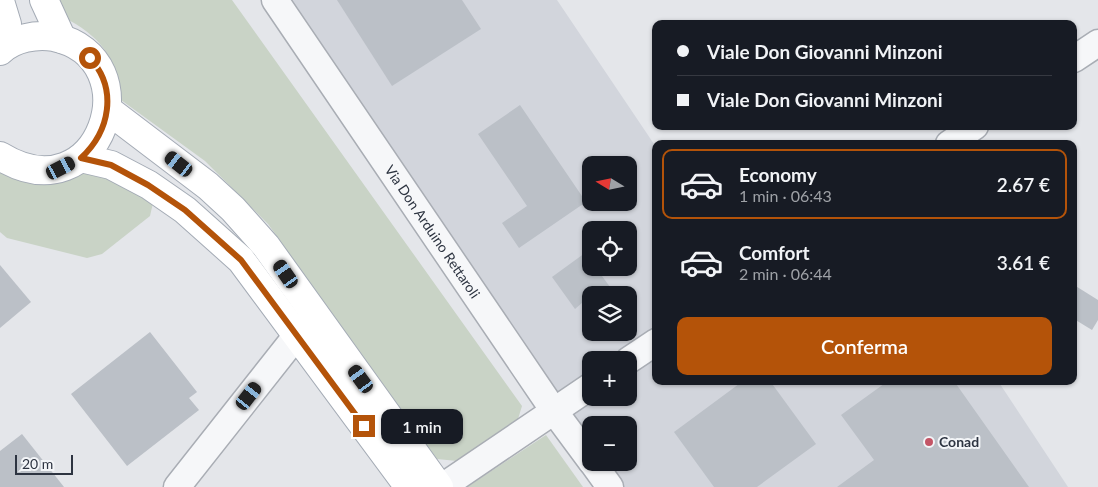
<!DOCTYPE html>
<html lang="it">
<head>
<meta charset="utf-8">
<style>
  :root { --surface:#171b24; --page:#242831; --text:#f1f3f6; --muted:#9ea1a6; --line:#363941; --accent:#b45309 }
  body { margin:0; font-family:Lato,sans-serif; background:var(--page); color:var(--text); height:100vh; display:flex; flex-direction:column; font-size:19px; white-space:nowrap }
  * { box-sizing:border-box; margin:0 }
  p { font-size:16px; color:var(--muted) }
  .icon { flex:none; width:28px; height:28px; fill:none; stroke:currentColor; stroke-width:2; stroke-linecap:round; stroke-linejoin:round }
  .map { position:relative; flex:1; overflow:hidden }
  .side { position:absolute; left:652px; top:140px; width:425px; height:245px; display:flex; flex-direction:column; background:var(--surface); border-radius:10px; box-shadow:0 1px 4px #0004 }
  .side>* { flex:none }
  .hud { position:absolute; left:652px; top:20px; width:425px; height:110px; border-radius:10px; box-shadow:0 1px 4px #0004; display:grid; align-content:center; height:110px; padding:0 25px; background:var(--surface) }
  .needle { width:32px; rotate:280deg }
  .buttons { position:absolute; left:582px; top:156px; display:grid; gap:10px }
  .buttons a { display:grid; place-items:center; width:55px; height:55px; border-radius:10px; background:var(--surface); box-shadow:0 1px 4px #0004; font-size:25px }
  .scale { position:absolute; left:15px; bottom:12px; width:58px; box-sizing:border-box; padding-left:5px; border:2px solid #2d3441; border-top:0; font-size:14px; line-height:18px; white-space:nowrap; color:#2d3441; -webkit-text-stroke:4px #f3f5f8; paint-order:stroke }
  .end { position:absolute; width:22px; height:22px; margin:-11px; border:6px solid #b45309; background:#fff; box-shadow:0 0 0 2px #fff }
  .from { border-radius:50% }
  .bubble { position:absolute; height:35px; border-radius:10px; background:var(--surface); box-shadow:0 1px 4px #0004; font-size:16px; font-weight:600; line-height:35px; text-align:center }
  .car { position:absolute; width:15px; height:30px; margin:-15px -8px; border-radius:6px; box-shadow:0 0 4px 1px #0007; background:linear-gradient(#222 24%,#8ab4d8 0 40%,#222 0 76%,#8ab4d8 0 86%,#222 0) }
  .hud b { display:flex; align-items:center; gap:18px; height:48px; font-size:19px }
  .hud b+b { border-top:1px solid var(--line) }
  .hud i { width:12px; height:12px; background:var(--text) }
  ul { padding:9px 0 0; list-style:none }
  li { display:flex; align-items:center; gap:15px; height:70px; margin:0 10px 8px; padding:0 15px; border:2px solid transparent; border-radius:10px }
  li div { flex:1 }
  li b { display:block; font-size:19px }
  li em { font-style:normal; font-weight:600 }
  li.current { border-color:var(--accent) }
  li>.icon { width:45px; height:45px; stroke-width:1.5 }
  .cta { display:flex; gap:10px; margin-top:auto; padding:10px 25px }
  .cta a { flex:1; height:58px; border-radius:10px; background:var(--accent); color:#fff; font-size:20px; font-weight:600; line-height:58px; text-align:center }
  .map>svg:first-child { display:block }
  .built { fill:#d2d5dc; fill-rule:evenodd }
  .green { fill:#c9d3c6 }
  .building { fill:#bbc0c7 }
  .lines { fill:none; stroke-linecap:round; stroke-linejoin:round }
  .minor-casing { stroke:#a9adb4; stroke-width:29 }
  .major-casing { stroke:#a4abb5; stroke-width:30 }
  .minor { stroke:#f6f7f9; stroke-width:26 }
  .major { stroke:#fff; stroke-width:28 }
  .route { stroke:#b45309; stroke-width:6 }
  .poi-dot { fill:#c35566; stroke:#f3f5f8; stroke-width:2 }
  .labels { text-anchor:middle; stroke-width:4; stroke-linejoin:round; paint-order:stroke }
  .street-label { font-size:14px; fill:#2d3441; stroke:#f3f5f8 }
  .poi-label { font-size:14px; font-weight:bold; fill:#2d3441; stroke:#f3f5f8; text-anchor:start }
</style>
</head>
<body>
<div class="map">
<svg width="1098" height="487" viewBox="0 0 1098 487">
  <rect width="100%" height="100%" fill="#e4e6ea"/>
  <path class="built" d="M275 0H557L656 147V381H998L1068 487H610L592 463 629 462V425H591V461ZM591 165H629V202H591ZM591 230H629V268H591ZM591 295H629V332H591ZM591 360H629V398H591Z"/>
  <g class="green">
    <path d="M57 0H232L522 406 518 419 457 461 437 459 268 224 205 161 121 100C119 59 99 35 63 17Z"/>
    <path d="M0 165 102 167 153 203 150 216 102 254 87 258 7 238 0 232Z"/>
    <path d="M546 435 583 487H467Z"/>
  </g>
  <g class="building">
    <path d="M337 0H462L481 29 392 86Z"/>
    <path d="M520 105 586 202 519 248 502 223 527 206 478 134Z"/>
    <path d="M585 253 591 261V268H596L616 295H591L575 309 552 277Z"/>
    <path d="M0 265 31 302 0 328Z"/>
    <path d="M1074 285 1098 300V320L1092 330 1074 319Z"/>
    <path d="M150 332 197 392 189 398 199 410 127 466 71 394Z"/>
    <path d="M743 381H770L816 444 757 487H714L674 432Z"/>
    <path d="M888 381H954L1029 487H837L874 460 841 415Z"/>
    <path d="M22 434 64 487H0V451Z"/>
  </g>
  <g class="lines">
    <g class="minor-casing">
      <g id="minor">
        <path id="s1" d="M275 0 554 411 591 461"/>
        <path d="M1074 59 1098 43"/>
        <path d="M949 144 975 126"/>
        <path d="M629 360 656 342"/>
        <path d="M592 462 610 487"/>
        <path d="M177 487 297 335"/>
        <path d="M442 487 591 386"/>
      </g>
    </g>
    <g class="major-casing">
      <g id="major">
        <path d="M44 0 62 39"/>
        <path d="M0 1 7 24 4 47"/>
        <path d="M0 51C14 38 36 34 54 37 153 58 101 218 0 156"/>
        <path d="M108 110 208 186 233 209 266 246 439 487"/>
        <path d="M81 158 111 165 149 185 185 210 241 260 409 487"/>
      </g>
    </g>
    <use href="#minor" class="minor"/>
    <use href="#major" class="major"/>
  </g>
  <g class="lines">
    <path class="route" d="M90 58C118 89 110 131 81 158L111 165 148 185 185 210 241 260 364 426"/>
  </g>
  <circle class="poi-dot" cx="929" cy="442" r="5"/>
  <g class="labels">
    <g class="street-label">
      <text dy="5" stroke="none"><textPath href="#s1" startOffset="280">Via Don Arduino Rettaroli</textPath></text>
    </g>
    <g class="poi-label">
      <text x="939" y="447">Conad</text>
    </g>
  </g>
</svg>
<div class="buttons">
<a><svg class="needle" viewBox="-14 -14 28 28"><path d="M0-13l5 13h-10z" fill="#e53935"/><path d="M0 13l5-13h-10z" fill="#9ea1a6"/></svg></a>
<a><svg class="icon" aria-label="locate" viewBox="0 0 24 24"><circle cx="12" cy="12" r="6"/><path d="M12 2v4M12 18v4M2 12h4M18 12h4"/></svg></a>
<a><svg class="icon" aria-label="layers" viewBox="0 0 24 24"><path d="M12 4l9 5-9 5-9-5zM3 14l9 5 9-5"/></svg></a>
<a>+</a>
<a>−</a>
</div>
<div class="scale">20 m</div>
<i class="end from" style="left:90px;top:58px"></i>
<i class="end" style="left:364px;top:426px"></i>
<div class="bubble" style="left:381px;top:409px;width:82px">1 min</div>
<i class="car" style="left:179px;top:164px;rotate:308deg"></i>
<i class="car" style="left:61px;top:168px;rotate:63deg"></i>
<i class="car" style="left:286px;top:274px;rotate:325deg"></i>
<i class="car" style="left:361px;top:379px;rotate:324deg"></i>
<i class="car" style="left:249px;top:396px;rotate:38deg"></i>
<div class="hud">
<b><i class="from"></i>Viale Don Giovanni Minzoni</b>
<b><i></i>Viale Don Giovanni Minzoni</b>
</div>
<section class="side">
<ul>
<li class="current"><svg class="icon" aria-label="car" viewBox="0 0 24 24"><path d="M5 17H2v-5l4-1 3-4h7l3 4 3 1v5h-3M9 17h6M6 11h13"/><circle cx="7" cy="17" r="2"/><circle cx="17" cy="17" r="2"/></svg><div><b>Economy</b><p>1 min · 06:43</p></div><em>2.67 €</em></li>
<li><svg class="icon" aria-label="car" viewBox="0 0 24 24"><path d="M5 17H2v-5l4-1 3-4h7l3 4 3 1v5h-3M9 17h6M6 11h13"/><circle cx="7" cy="17" r="2"/><circle cx="17" cy="17" r="2"/></svg><div><b>Comfort</b><p>2 min · 06:44</p></div><em>3.61 €</em></li>
</ul>
<div class="cta"><a>Conferma</a></div>
</section>
</div>
</body>
</html>
